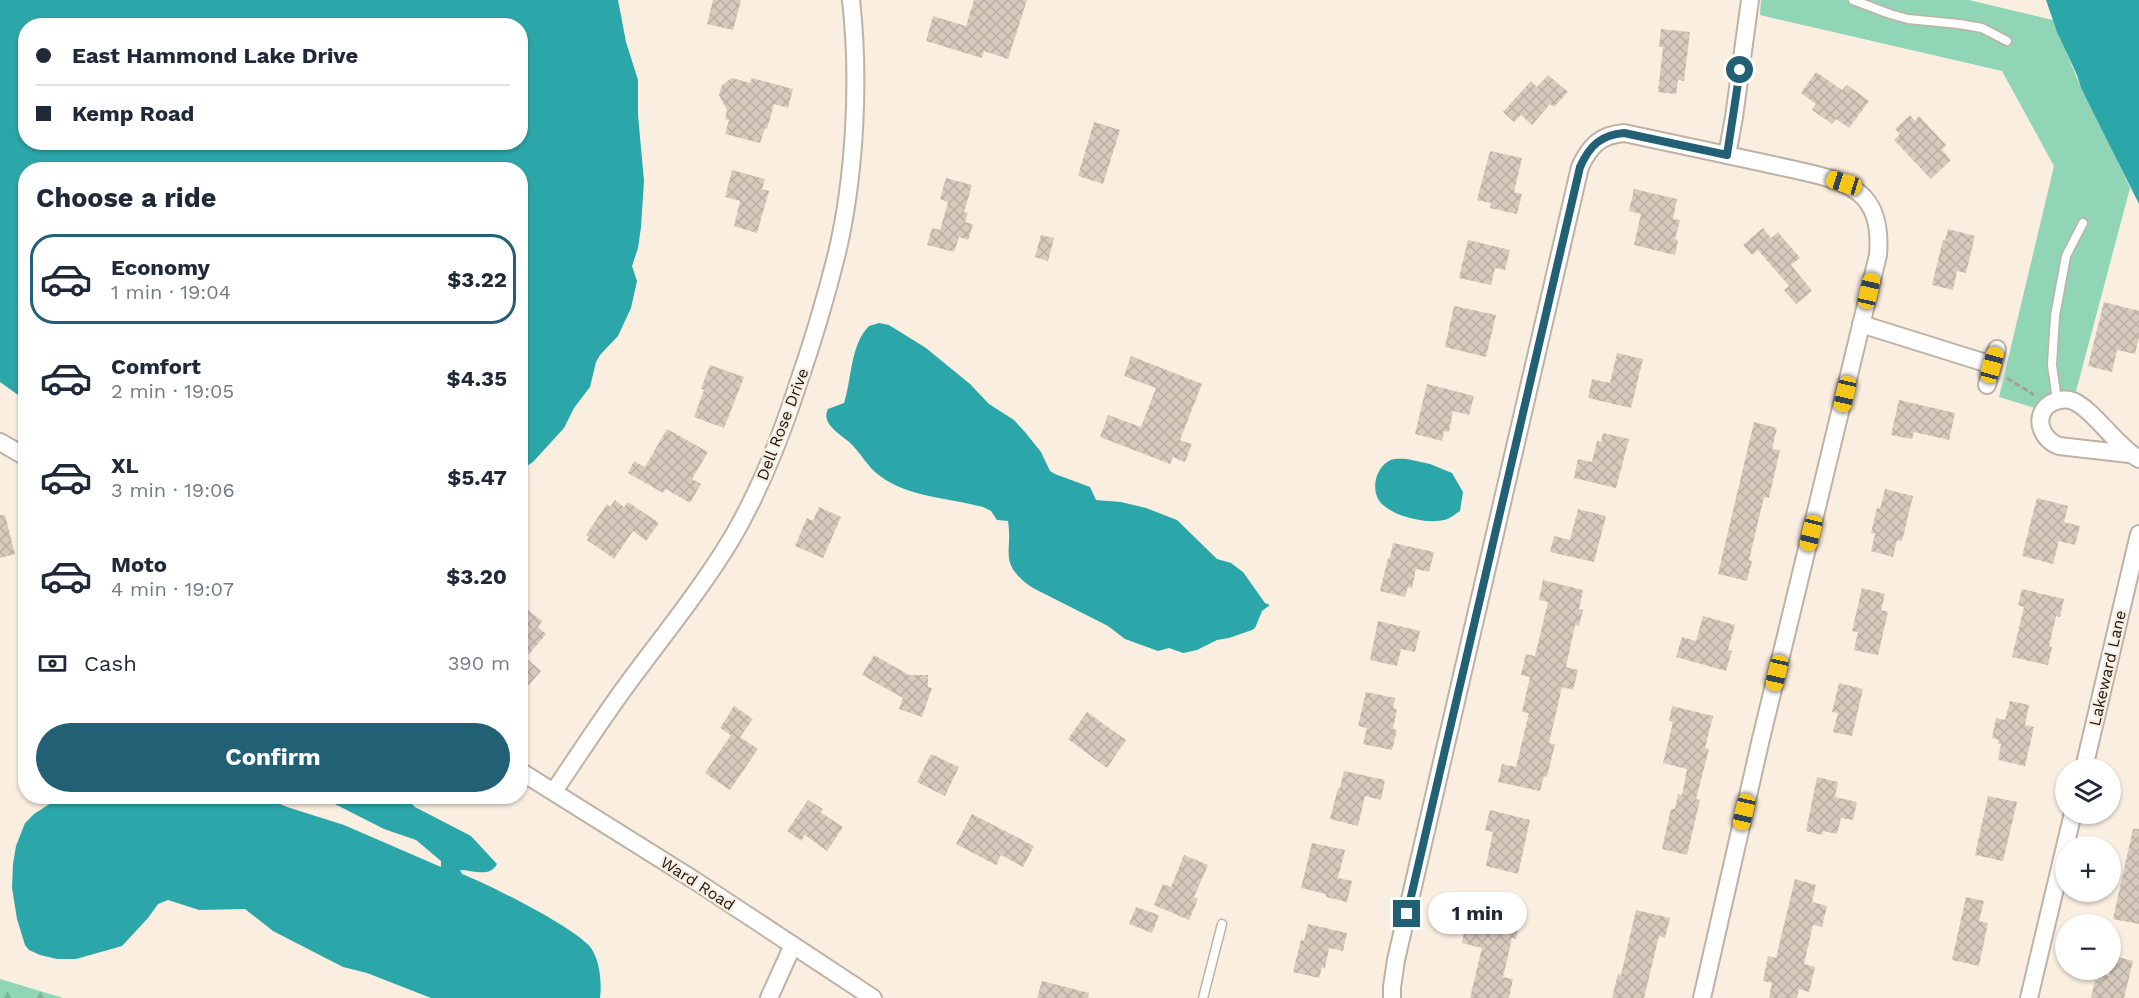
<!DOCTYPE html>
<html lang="en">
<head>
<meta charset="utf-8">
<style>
  :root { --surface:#fff; --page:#f2f2f3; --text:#1f2937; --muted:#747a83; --line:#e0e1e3; --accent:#226076 }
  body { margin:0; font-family:"Work Sans",sans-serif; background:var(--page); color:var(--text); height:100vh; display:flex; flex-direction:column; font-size:22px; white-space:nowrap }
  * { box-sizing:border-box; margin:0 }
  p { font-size:20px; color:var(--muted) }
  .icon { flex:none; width:33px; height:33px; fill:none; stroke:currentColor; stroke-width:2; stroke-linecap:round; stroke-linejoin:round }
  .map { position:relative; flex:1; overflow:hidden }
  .side { position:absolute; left:18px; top:162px; width:510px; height:642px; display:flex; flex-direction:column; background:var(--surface); border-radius:24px; box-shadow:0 2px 4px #0004 }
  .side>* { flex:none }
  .guide { position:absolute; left:18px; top:18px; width:510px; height:132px; border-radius:24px; box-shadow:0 2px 4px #0004; display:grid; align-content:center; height:132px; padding:0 18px; background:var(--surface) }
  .controls { position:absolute; left:2055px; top:758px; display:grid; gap:12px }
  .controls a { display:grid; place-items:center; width:66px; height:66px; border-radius:50%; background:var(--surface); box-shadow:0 2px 4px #0004; font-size:30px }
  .end { position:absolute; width:27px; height:27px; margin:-14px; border:8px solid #226076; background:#fff; box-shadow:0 0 0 3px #fff }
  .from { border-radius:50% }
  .bubble { position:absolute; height:42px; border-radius:21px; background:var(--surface); box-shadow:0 2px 4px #0004; font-size:20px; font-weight:700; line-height:42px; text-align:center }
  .car { position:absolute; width:18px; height:36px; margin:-18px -9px; border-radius:8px; box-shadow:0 0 4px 2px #0007; background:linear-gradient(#f5c518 24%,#345 0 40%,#f5c518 0 76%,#345 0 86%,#f5c518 0) }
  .guide b { display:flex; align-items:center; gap:21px; height:57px; font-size:22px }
  .guide b+b { border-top:2px solid var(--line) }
  .guide i { width:15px; height:15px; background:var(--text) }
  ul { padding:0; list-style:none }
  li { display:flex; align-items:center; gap:18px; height:90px; margin:0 12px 9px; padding:0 6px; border:3px solid transparent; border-radius:24px }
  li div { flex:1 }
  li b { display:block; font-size:22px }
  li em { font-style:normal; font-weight:700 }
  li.selected { border-color:var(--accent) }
  li>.icon { width:54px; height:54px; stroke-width:1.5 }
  h2 { padding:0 18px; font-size:27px; line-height:72px }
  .pay { display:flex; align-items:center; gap:15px; height:66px; padding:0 18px; font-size:22px }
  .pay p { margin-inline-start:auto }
  .action { display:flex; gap:12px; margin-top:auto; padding:12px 18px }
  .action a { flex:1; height:69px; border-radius:36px; background:var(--accent); color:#fff; font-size:24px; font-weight:700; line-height:69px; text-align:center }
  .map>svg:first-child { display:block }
  .forest { fill:url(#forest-firs) }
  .park { fill:#8fd5b6 }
  .water { fill:#2ca7a9; fill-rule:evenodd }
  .building { fill:url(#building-cross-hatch) }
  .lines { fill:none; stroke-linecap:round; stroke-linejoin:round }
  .lane-casing { stroke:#bdb2a5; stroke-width:11 }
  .street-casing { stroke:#bdb2a5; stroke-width:20 }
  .path { stroke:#a79e93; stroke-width:3; stroke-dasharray:6 3; stroke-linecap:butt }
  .lane { stroke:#fff; stroke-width:8 }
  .street { stroke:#fff; stroke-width:16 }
  .route { stroke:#226076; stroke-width:8 }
  .labels { text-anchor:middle; stroke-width:5; stroke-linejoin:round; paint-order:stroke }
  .street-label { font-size:16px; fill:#1b1712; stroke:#faeee0 }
</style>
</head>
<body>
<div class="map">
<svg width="2139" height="998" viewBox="0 0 2139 998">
  <defs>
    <pattern id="forest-firs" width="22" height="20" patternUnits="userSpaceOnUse" patternTransform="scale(1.5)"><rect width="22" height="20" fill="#8fd5b6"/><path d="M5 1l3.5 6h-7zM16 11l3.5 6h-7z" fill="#7bb69b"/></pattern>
    <pattern id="building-cross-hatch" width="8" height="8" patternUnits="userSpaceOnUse" patternTransform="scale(1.5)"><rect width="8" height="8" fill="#d6cabd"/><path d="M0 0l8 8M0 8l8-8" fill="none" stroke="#b7ada1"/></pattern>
  </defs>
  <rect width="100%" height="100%" fill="#faeee0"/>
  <path class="forest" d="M0 979 63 998H0Z"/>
  <path class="park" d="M1761 0H1969L2053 20 2081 88 2108 140 2130 188 2075 395C2053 388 2053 393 2038 409L1999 397 2054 166 2002 71 1760 15Z"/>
  <g class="water">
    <path d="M0 0H618L626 42 638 80V115L644 181 641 227 638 248 632 266 637 281 631 308 618 336 600 355 596 362 590 387 574 408 564 428 533 462 521 470 520 170H26L25 400 0 382ZM26 26H520V142H26Z"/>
    <path d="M2046 0H2139V204L2081 88 2077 75 2057 32Z"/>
    <path d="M879 323 889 325 926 348 970 384 989 404 1014 420 1025 432 1041 452 1050 471 1055 474 1090 487 1096 500 1121 502 1146 508 1177 520 1217 559 1231 563 1243 572 1265 603 1270 605 1262 611 1255 628 1252 630 1229 638 1217 640 1197 650 1183 653 1169 648 1158 651 1125 639 1108 626 1033 588C997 563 1013 554 1008 521L997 520 991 511 983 507C949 498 908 497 880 476 867 467 860 451 848 441 838 433 821 423 828 409L844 403C852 379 850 345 869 326Z"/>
    <path d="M1407 459 1430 464 1452 473 1463 492 1460 511C1455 514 1450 519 1444 520 1427 524 1396 517 1383 505 1370 494 1374 469 1389 461 1393 458 1401 459 1407 459Z"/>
    <path d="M62 796 263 797 287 807 344 825 441 867V861L416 840 384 829 321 797H396L410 802 415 807 471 836 497 864C490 878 472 870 460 870L462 874C488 884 576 928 591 948 600 961 602 983 600 998H431L367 973 343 967 273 931 245 909 199 910 168 900 158 904 148 918 122 946 76 959H57L40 955 29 950 25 945 17 919 12 888 13 864 16 846 25 823 34 814Z"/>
  </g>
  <g class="building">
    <path d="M713 0H741L733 30 707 24Z"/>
    <path d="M974 0H1027L1008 59 984 51 982 58 926 41 933 16 966 26Z"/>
    <path d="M1661 29 1690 32 1684 81 1678 80 1676 94 1658 92 1663 47H1659Z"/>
    <path d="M1816 72 1842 90 1847 85 1869 101 1849 128 1836 119 1832 124 1812 110 1816 104 1801 93Z"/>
    <path d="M1548 75 1568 92 1554 107 1550 104 1532 125 1521 115 1514 122 1503 112 1531 81 1537 87Z"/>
    <path d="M732 78 750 83 752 78 793 89 788 108 774 104 767 129 765 128 760 143 725 134 729 120 725 119 727 110 719 95 722 85Z"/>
    <path d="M1910 115 1915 121 1919 116 1946 145 1942 150 1951 160 1931 179 1894 140 1900 134 1895 129Z"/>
    <path d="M1094 122 1120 130 1103 184 1078 176Z"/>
    <path d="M1490 151 1522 158 1514 192 1522 194 1517 214 1490 208 1491 203 1477 200Z"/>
    <path d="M732 170 765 179 762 189 769 191 757 233 734 226 740 201 725 197Z"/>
    <path d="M946 178 972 185 964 212 968 213 965 222 973 224 968 240 959 237 954 252 927 245 932 228 940 230 948 202 940 199Z"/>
    <path d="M1634 189 1677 199 1673 219 1680 220 1675 239 1678 240 1675 255 1634 245 1641 214 1629 211Z"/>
    <path d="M1763 228 1771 238 1778 232 1800 258 1791 265 1812 291 1796 304 1784 290 1789 286 1758 250 1752 255 1743 245Z"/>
    <path d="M1948 229 1975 236 1966 273 1957 271 1953 290 1932 285 1943 240 1945 241Z"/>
    <path d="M1041 235 1054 238 1048 261 1035 257Z"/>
    <path d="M1468 240 1510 250 1505 270 1495 268 1491 285 1459 278Z"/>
    <path d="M2104 302 2139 311V337L2135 354 2117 350 2112 372 2088 366Z"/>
    <path d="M1454 306 1496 315 1486 357 1445 347Z"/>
    <path d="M1617 353 1643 359 1631 408 1588 398 1592 379 1610 383Z"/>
    <path d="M1131 356 1202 384 1180 440 1192 444 1185 462 1173 457 1170 464 1100 437 1108 415 1141 427 1156 388 1124 376Z"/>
    <path d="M710 365 744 377 724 428 694 417 704 390 701 389Z"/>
    <path d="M1427 384 1474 396 1469 415 1453 411 1449 432 1444 431 1442 441 1415 434Z"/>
    <path d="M1899 400 1955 413 1949 440 1914 432 1912 439 1891 435Z"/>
    <path d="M1754 422 1777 428 1772 449 1780 450 1769 498 1764 497 1749 560 1752 561 1747 581 1718 574Z"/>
    <path d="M667 429 708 452 692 479 701 484 690 503 666 489 663 493 628 473 634 461 645 467Z"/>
    <path d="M1603 433 1629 439 1616 488 1574 478 1578 459 1592 462 1597 441 1601 442Z"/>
    <path d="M1885 489 1913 496 1902 541 1897 540 1893 557 1871 551 1875 534 1871 533 1877 508 1880 509Z"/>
    <path d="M2037 498 2068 506 2064 522 2080 526 2075 545 2059 541 2053 564 2022 556Z"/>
    <path d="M615 500 624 507 628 502 659 523 646 541 633 531 614 559 587 540 589 537 586 535 607 504 610 507Z"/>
    <path d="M819 507 841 517 823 558 795 546 807 518 813 521Z"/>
    <path d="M1578 509 1606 516 1594 562 1550 552 1554 536 1570 540Z"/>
    <path d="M0 515H5L15 554 0 558Z"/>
    <path d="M1393 543 1434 552 1429 572 1416 569 1412 588 1408 587 1405 597 1380 591 1388 558H1390Z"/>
    <path d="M1543 580 1583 590 1579 609 1583 610 1579 626 1575 625 1566 667 1578 670 1573 690 1562 687 1549 743 1555 744 1547 777 1544 776 1540 791 1498 782 1502 764 1516 767 1529 713 1522 712 1530 677 1521 675 1526 654 1535 656 1548 602 1539 600Z"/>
    <path d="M1862 588 1885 594 1881 610 1888 612 1878 655 1854 650 1858 632 1852 631Z"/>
    <path d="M2022 589 2064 599 2060 617 2056 616 2049 646 2052 647 2048 665 2012 657 2024 607 2018 605Z"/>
    <path d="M528 610 542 621 538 627 546 634 526 658 541 671 520 695V618Z"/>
    <path d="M1703 616 1735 625 1728 650 1732 651 1726 671 1676 657 1682 637 1696 641Z"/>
    <path d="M1378 621 1420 631 1415 652 1401 649 1397 666 1370 660Z"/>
    <path d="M874 655 909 675H928V687L932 688 922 717 899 709 903 698 862 675Z"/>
    <path d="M1839 683 1863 689 1852 736 1833 732 1838 713 1832 712Z"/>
    <path d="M1366 692 1395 698 1393 708 1397 709 1393 729 1397 730 1392 750 1363 744 1367 728 1358 726Z"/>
    <path d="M2010 701 2029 705 2025 725 2034 727 2025 766 1998 760 2001 744H1998L1999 740 1992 738 1996 718 2005 720Z"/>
    <path d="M734 706 753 719 740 737 758 749 730 790 705 773 731 735 720 728Z"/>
    <path d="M1672 706 1713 716 1705 748 1709 749 1696 799 1700 800 1687 855 1662 849 1671 809H1675L1678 794 1682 795 1687 769 1663 763 1673 722 1669 721Z"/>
    <path d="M1087 712 1126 740 1107 768 1068 739Z"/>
    <path d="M931 754 959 767 945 796 917 782Z"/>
    <path d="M1344 771 1385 780 1381 800 1365 796 1358 826 1330 819 1338 788H1340Z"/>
    <path d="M1817 777 1838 782 1835 797 1857 802 1853 820 1841 818 1837 834 1823 831 1822 835 1806 831Z"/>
    <path d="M1988 796 2017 802 2003 861 1975 855Z"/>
    <path d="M808 800 823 809 820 812 843 827 827 851 805 835 801 841 787 831Z"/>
    <path d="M1490 810 1530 820 1518 874 1486 866 1493 832 1485 830Z"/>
    <path d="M972 814 1034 846 1023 867 1001 855 996 865 956 844Z"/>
    <path d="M2133 829H2139V924L2113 919Z"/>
    <path d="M1312 843 1345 850 1338 878 1352 881 1347 902 1326 897V894L1301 888Z"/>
    <path d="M1184 855 1208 865 1194 897 1198 899 1189 920 1154 905 1163 884 1171 887Z"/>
    <path d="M1795 879 1816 885 1812 902 1827 906 1822 927 1813 925 1804 964 1815 967 1809 992 1799 989 1797 998H1769L1772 983 1763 981 1768 956 1776 958Z"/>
    <path d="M1966 897 1984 901 1979 921 1988 923 1979 966 1952 960Z"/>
    <path d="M1494 898 1520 904 1517 917 1521 918 1516 939 1512 938 1503 977 1513 979 1509 998H1470L1482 948 1462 943 1466 922 1483 926 1488 907 1492 908Z"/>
    <path d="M1136 907 1159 915 1152 933 1129 924Z"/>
    <path d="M1636 910 1670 918 1665 938 1659 936 1644 998H1612L1618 974 1621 975Z"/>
    <path d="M1308 924 1347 933 1343 951 1329 948 1325 968 1322 967 1319 978 1293 972 1301 940 1304 941Z"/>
    <path d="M2114 956 2133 961 2124 998H2091L2095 980 2098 981 2100 973 2109 976Z"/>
    <path d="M1042 981 1089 993 1088 998H1037Z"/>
  </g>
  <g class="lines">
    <g class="lane-casing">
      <g id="lane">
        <path d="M1853 0 1890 14 1908 19 1959 24 1982 28 2007 41"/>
        <path d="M2057 400 2052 365 2055 316 2066 256 2083 223"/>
        <path d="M1203 998 1222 924"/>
      </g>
    </g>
    <g class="street-casing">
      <g id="street">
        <path d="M1861 324 1992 365"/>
        <path d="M1987 385 1997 349"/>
        <path d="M0 442 26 457"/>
        <path d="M2129 454 2059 446C2043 440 2033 420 2047 406 2054 400 2065 398 2073 401 2094 410 2116 446 2139 459"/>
        <path d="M2084 768 2139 534"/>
        <path d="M520 771 694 880 873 998"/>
        <path d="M554 791C578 756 601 720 626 686 662 637 700 591 732 538 760 490 781 437 798 384 813 341 826 297 837 253 855 176 860 79 851 0"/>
        <path d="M769 998 793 945"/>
        <path d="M1392 998V987L1396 960 1580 167C1590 145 1601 135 1624 133L1727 155"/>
        <path d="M1702 998 1760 743 1878 255C1883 191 1850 182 1796 170 1773 165 1750 160 1727 155L1734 117 1750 0"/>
        <path d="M2029 998 2073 813"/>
      </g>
    </g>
    <path class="path" d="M2007 378 2034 395"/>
    <use href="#lane" class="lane"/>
    <use href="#street" class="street"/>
  </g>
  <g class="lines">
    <path class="route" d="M1407 914 1580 167C1590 145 1601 135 1624 133L1727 155 1740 70"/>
  </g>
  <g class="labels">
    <g class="street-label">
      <text transform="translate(782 424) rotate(-69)" y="6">Dell Rose Drive</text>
      <text transform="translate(2107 668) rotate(-77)" y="6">Lakeward Lane</text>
      <text transform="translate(698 883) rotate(33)" y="6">Ward Road</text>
    </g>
  </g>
</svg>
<div class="controls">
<a><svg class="icon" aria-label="layers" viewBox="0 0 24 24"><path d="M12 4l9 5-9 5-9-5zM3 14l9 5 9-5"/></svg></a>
<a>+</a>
<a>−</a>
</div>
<i class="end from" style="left:1740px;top:70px"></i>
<i class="end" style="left:1407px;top:914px"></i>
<div class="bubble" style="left:1428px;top:892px;width:99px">1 min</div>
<i class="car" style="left:1844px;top:183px;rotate:287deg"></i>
<i class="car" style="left:1869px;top:291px;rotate:13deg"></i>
<i class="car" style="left:1992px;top:365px;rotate:15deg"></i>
<i class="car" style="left:1845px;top:394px;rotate:193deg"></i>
<i class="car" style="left:1811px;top:533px;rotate:194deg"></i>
<i class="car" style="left:1777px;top:673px;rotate:193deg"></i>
<i class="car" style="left:1744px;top:812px;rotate:193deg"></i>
<div class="guide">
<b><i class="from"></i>East Hammond Lake Drive</b>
<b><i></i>Kemp Road</b>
</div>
<section class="side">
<h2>Choose a ride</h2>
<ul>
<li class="selected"><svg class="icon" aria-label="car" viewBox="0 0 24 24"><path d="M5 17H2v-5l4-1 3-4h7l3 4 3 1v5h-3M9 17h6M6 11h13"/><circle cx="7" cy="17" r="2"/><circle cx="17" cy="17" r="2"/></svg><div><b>Economy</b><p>1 min · 19:04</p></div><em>$3.22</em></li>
<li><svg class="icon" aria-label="car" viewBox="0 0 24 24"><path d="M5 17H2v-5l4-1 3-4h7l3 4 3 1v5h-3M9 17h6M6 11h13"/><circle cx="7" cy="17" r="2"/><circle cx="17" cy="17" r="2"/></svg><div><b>Comfort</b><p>2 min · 19:05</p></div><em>$4.35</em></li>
<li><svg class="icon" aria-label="car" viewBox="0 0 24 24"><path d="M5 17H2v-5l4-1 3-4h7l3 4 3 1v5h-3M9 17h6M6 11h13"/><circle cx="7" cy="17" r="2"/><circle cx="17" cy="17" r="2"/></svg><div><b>XL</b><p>3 min · 19:06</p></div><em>$5.47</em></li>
<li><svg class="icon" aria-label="car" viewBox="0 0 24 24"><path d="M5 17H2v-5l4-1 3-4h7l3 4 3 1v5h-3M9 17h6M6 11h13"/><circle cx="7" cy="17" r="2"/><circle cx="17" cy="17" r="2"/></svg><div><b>Moto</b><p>4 min · 19:07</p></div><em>$3.20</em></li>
</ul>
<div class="pay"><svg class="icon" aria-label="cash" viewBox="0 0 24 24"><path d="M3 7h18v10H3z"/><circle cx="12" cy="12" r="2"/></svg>Cash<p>390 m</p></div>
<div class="action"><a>Confirm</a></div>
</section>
</div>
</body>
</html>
